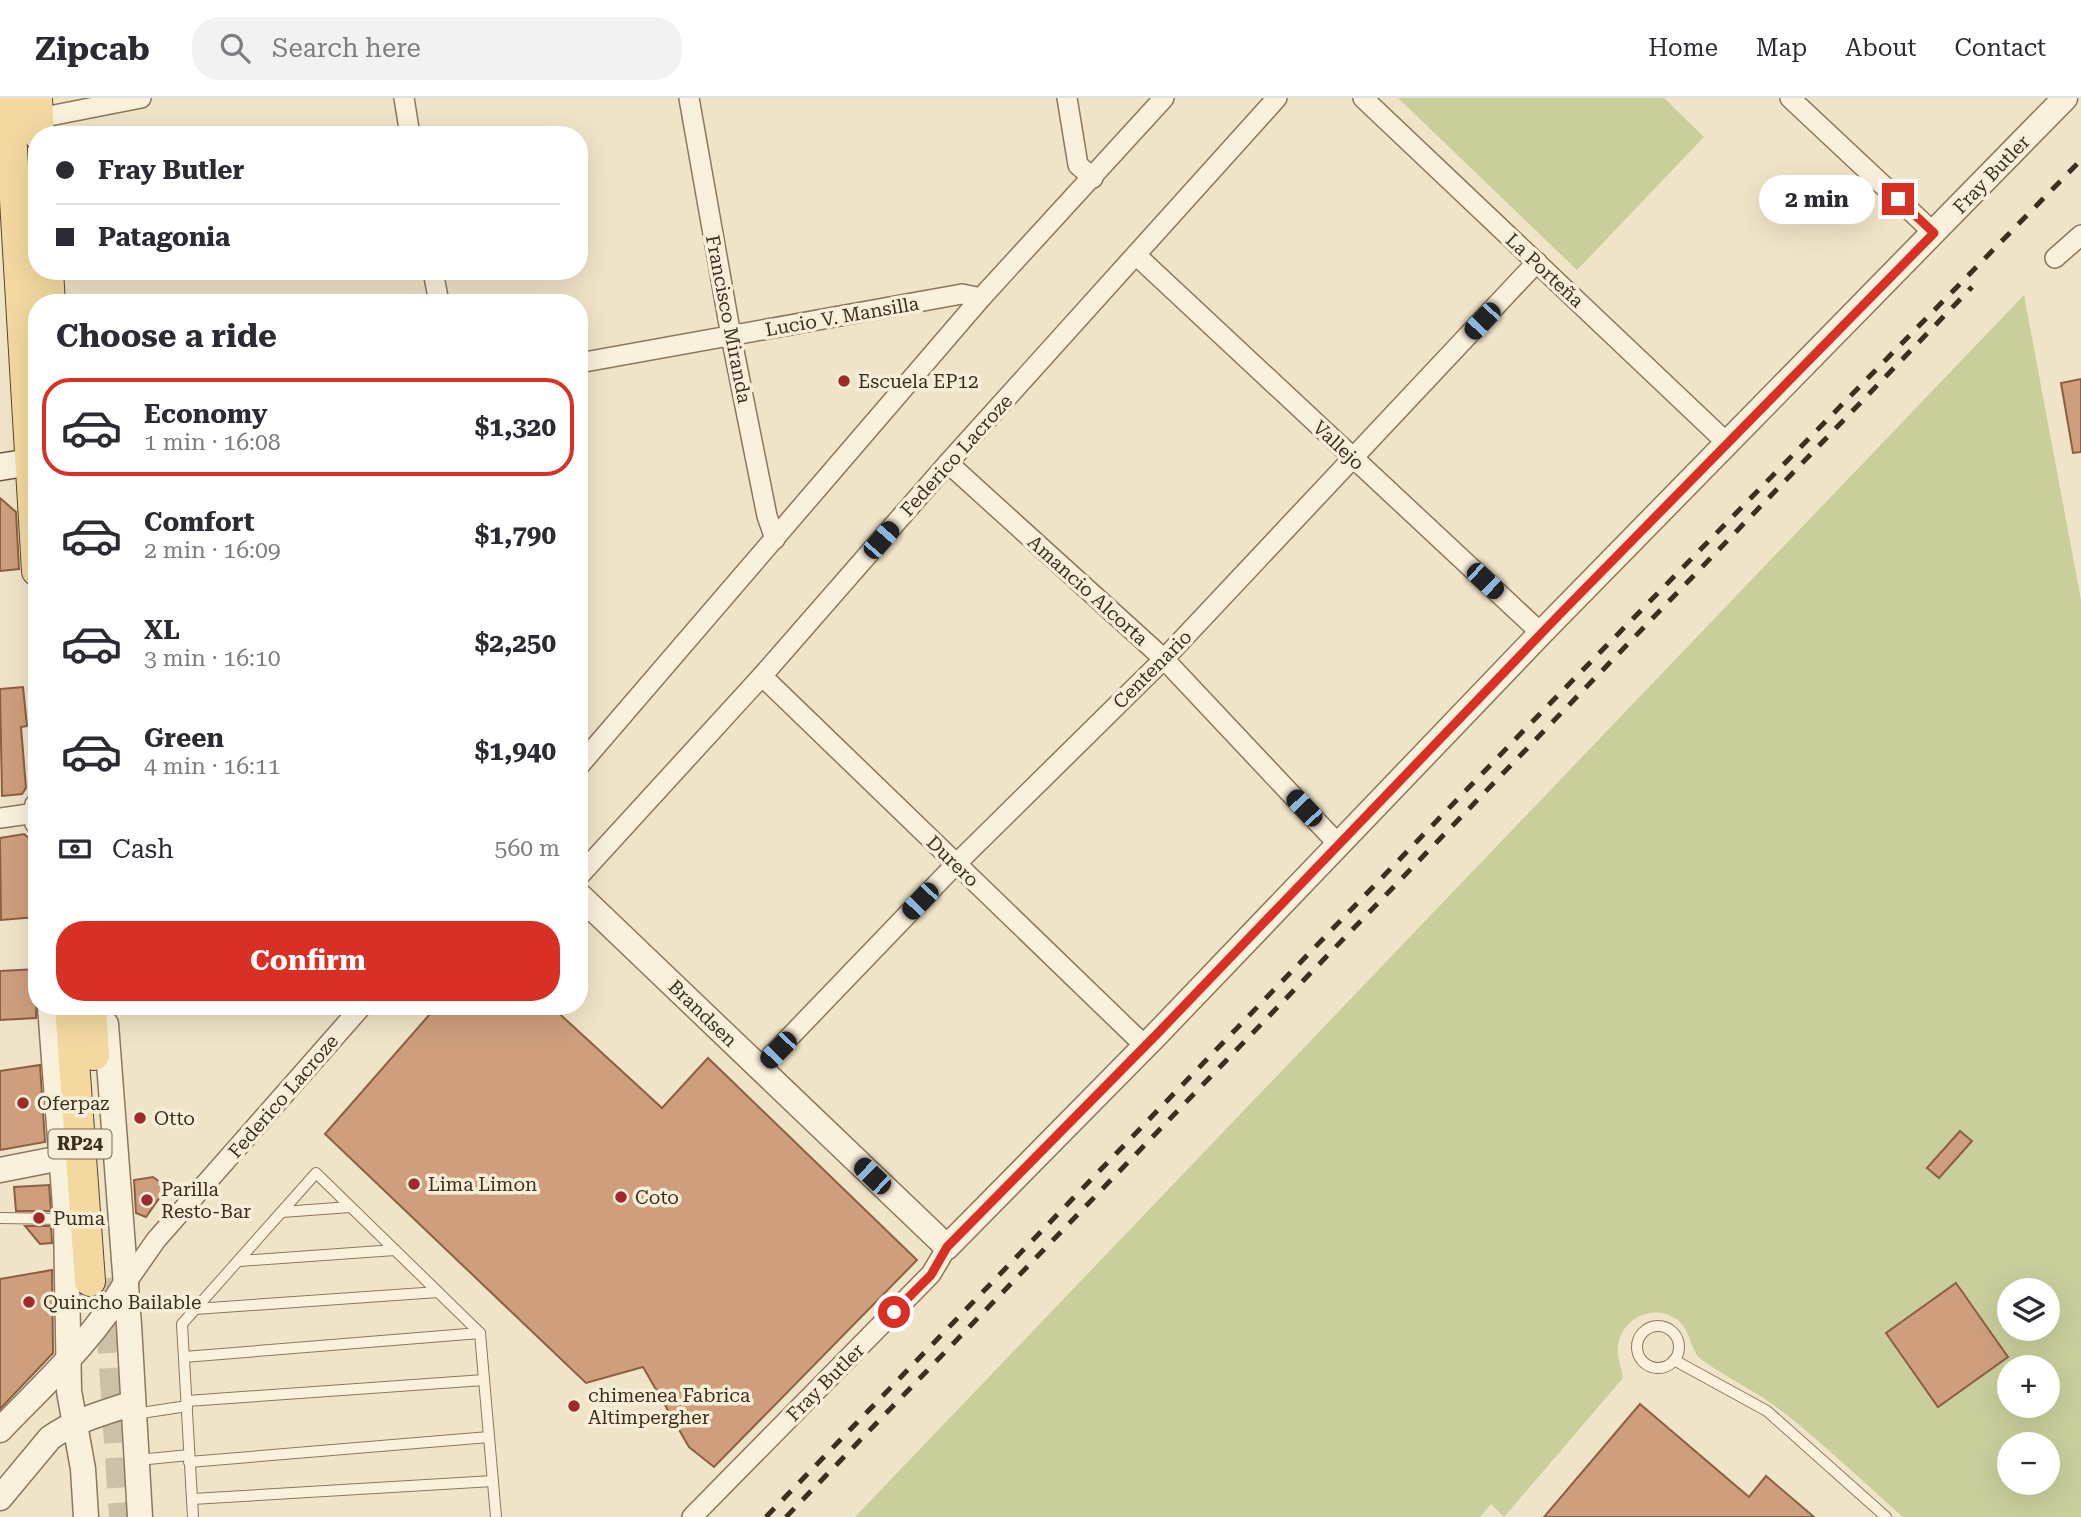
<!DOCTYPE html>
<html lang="en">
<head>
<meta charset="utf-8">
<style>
  :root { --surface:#fff; --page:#f2f2f3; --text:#2b2b33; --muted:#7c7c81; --line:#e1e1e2; --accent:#d93025 }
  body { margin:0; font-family:"Roboto Serif",serif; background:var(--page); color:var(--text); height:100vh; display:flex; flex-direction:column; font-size:26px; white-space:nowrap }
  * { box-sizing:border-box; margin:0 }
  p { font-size:23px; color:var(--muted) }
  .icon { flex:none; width:38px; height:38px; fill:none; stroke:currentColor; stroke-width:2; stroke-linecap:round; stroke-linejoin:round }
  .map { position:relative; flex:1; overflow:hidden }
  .sheet { position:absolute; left:28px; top:196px; width:560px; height:721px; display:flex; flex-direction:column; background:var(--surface); border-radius:28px; box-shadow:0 7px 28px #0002 }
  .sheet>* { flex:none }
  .banner { position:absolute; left:28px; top:28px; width:560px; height:154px; border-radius:28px; box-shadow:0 7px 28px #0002; display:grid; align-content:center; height:154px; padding:0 28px; background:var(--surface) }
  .fabs { position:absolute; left:1997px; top:1180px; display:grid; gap:14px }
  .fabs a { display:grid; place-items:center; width:63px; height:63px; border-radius:50%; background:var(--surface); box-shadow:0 7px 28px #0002; font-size:35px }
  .end { position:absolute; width:32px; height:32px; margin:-16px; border:9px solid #d93025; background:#fff; box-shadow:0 0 0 4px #fff }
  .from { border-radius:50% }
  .bubble { position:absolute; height:49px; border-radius:24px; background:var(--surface); box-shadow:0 7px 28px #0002; font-size:23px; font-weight:700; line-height:49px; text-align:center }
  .car { position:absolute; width:21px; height:42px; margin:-21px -10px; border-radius:9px; box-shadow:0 0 5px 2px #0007; background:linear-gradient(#222 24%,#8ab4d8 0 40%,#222 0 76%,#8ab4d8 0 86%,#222 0) }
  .banner b { display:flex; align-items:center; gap:24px; height:66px; font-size:26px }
  .banner b+b { border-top:2px solid var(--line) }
  .banner i { width:18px; height:18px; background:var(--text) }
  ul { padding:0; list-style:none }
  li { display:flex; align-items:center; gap:21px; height:98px; margin:0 14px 10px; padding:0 14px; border:4px solid transparent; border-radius:28px }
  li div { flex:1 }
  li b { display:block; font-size:26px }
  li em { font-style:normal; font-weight:700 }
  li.selected { border-color:var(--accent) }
  li>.icon { width:63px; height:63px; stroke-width:1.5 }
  h2 { padding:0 28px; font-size:32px; line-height:84px }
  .pay { display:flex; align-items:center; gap:18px; height:77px; padding:0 28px; font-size:26px }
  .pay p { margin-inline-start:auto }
  .cta { display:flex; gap:14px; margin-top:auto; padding:14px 28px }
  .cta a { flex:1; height:80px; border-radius:28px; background:var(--accent); color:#fff; font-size:28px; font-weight:700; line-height:80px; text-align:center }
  header { display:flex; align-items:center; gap:42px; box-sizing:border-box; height:98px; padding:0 35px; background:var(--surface); border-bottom:2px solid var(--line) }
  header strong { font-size:33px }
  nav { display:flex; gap:38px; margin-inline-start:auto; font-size:24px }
  .search { width:490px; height:63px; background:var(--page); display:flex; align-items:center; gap:18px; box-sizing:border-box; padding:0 24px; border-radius:28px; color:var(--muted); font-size:26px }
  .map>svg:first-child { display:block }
  .green { fill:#c9cf9b; fill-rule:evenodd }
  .building { fill:#cf9f7d; stroke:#8d5f41; stroke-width:2 }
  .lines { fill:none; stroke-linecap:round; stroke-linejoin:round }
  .primary-tunnel { stroke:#ccc0a6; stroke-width:30; stroke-dasharray:30 15; stroke-linecap:butt }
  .service-casing { stroke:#8d765c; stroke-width:12 }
  .minor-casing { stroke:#8d765c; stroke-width:22 }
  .tertiary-casing { stroke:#8d765c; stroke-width:27 }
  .secondary-casing { stroke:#6f573f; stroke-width:29 }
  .primary-casing { stroke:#5b4430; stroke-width:32 }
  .service { stroke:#faf1dc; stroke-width:10 }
  .minor { stroke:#faf1dc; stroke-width:19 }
  .tertiary { stroke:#faf1dc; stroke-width:24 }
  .secondary { stroke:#faf1dc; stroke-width:26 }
  .primary { stroke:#f3d9a0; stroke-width:30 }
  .rail { stroke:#3d2e20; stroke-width:5; stroke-dasharray:12 12; stroke-linecap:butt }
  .route { stroke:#d93025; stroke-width:9 }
  .poi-dot { fill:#9e2a2b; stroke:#f7eed8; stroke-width:2.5 }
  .labels { text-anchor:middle; stroke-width:7; stroke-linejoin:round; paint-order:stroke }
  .shield { fill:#f7eed8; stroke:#756857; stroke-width:2 }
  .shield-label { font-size:18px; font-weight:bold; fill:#3d2e20 }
  .street-label { font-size:19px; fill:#3d2e20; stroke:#f7eed8 }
  .poi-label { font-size:19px; fill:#3d2e20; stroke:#f7eed8; text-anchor:start }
</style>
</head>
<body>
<header>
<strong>Zipcab</strong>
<div class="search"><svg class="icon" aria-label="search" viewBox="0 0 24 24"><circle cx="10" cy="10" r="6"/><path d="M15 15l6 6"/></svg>Search here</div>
<nav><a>Home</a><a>Map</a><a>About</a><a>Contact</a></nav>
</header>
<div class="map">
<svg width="2081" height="1419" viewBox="0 0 2081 1419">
  <rect width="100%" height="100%" fill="#f0e4c8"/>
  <g class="green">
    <path d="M1398 0H1664L1704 39 1577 172Z"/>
    <path d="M2024 197 2081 502V1419H1903C1863 1384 1824 1346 1783 1314 1758 1294 1728 1281 1702 1262 1688 1252 1693 1230 1673 1219 1650 1206 1621 1222 1618 1248 1617 1259 1621 1269 1623 1280L1504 1419 1491 1406 1480 1419H855ZM2009 1192H2048V1230H2009ZM2009 1269H2048V1307H2009ZM2009 1346H2048V1384H2009Z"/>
  </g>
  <g class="building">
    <path d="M2081 281V354L2073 355 2061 285Z"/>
    <path d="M0 400 16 414 19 471 0 473Z"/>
    <path d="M23 589 27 628 21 629 26 690 22 696 2 698 0 591Z"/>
    <path d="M24 736 36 746 37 819 1 822 0 740Z"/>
    <path d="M37 871 36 920 0 922V873Z"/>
    <path d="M437 908H551L662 1010 708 960 917 1162 714 1369 689 1349 643 1269 586 1285 325 1036Z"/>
    <path d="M40 967 45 1044 0 1052V973Z"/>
    <path d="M1960 1033 1972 1043 1939 1080 1927 1070Z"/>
    <path d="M153 1079 167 1089 146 1119 136 1115 134 1082Z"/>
    <path d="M49 1087 51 1113H16L14 1089Z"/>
    <path d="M25 1128H51L52 1145 40 1146Z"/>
    <path d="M52 1172 53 1255 0 1311V1181Z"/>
    <path d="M1956 1185 2008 1259 1938 1309 1886 1235Z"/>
    <path d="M1640 1306 1749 1399 1766 1378 1814 1419H1544Z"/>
  </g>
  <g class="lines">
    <path class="primary-tunnel" d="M108 1180 124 1419"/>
    <g class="service-casing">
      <g id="service">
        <path d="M282 1114 350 1109"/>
        <path d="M0 1120 66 1121"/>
        <path d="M239 1163 395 1152"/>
        <path d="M195 1211 438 1194"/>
        <circle cx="1658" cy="1249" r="21"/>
        <path d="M184 1259 480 1235"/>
        <path d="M1674 1262 1767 1313 1886 1419"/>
        <path d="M187 1303 484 1282"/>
        <path d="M135 1316 187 1308"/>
        <path d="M138 1362 189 1357"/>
        <path d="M189 1364 489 1339"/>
        <path d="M192 1401 493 1383"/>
        <path d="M193 1419 182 1226 316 1075 480 1235 496 1419"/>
      </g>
    </g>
    <g class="minor-casing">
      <g id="minor">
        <path d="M404 0 410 37"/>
        <path d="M689 0 731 238 767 418 775 441"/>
        <path d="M1067 0 1078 67 1093 80"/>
        <path d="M1363 0 1727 345"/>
        <path d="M1790 0 1934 135"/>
        <path d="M29 22 141 0"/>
        <path d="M1136 157 1541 535"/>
        <path d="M2055 160 2081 137"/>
        <path d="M433 173 439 205"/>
        <path d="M579 265 962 196 981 200"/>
        <path d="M948 365 1164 561 1339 747"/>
        <path d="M762 578 1145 948"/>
        <path d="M579 668 981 200 1164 0"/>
        <path d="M0 720 36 715"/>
        <path d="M579 778 762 578 948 365 1277 0"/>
        <path d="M760 970 956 766 1164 561 1537 164"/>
        <path d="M126 1185 156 1142 362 908"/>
        <path d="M692 1419 931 1176 947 1149"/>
      </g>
    </g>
    <g class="tertiary-casing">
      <g id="tertiary">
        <path d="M37 708V724"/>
        <path d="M579 797 947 1149 1156 937 1541 535 2065 0"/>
        <path d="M50 908 66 1121 69 1293 83 1371 86 1419"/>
        <path d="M106 926 129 1227 140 1419"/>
        <path d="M0 1072 61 1060"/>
        <path d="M0 1332C44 1286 94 1241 126 1185"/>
        <path d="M0 1400 50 1340C75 1322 104 1315 133 1305"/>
      </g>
    </g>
    <g class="secondary-casing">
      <path id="secondary" d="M0 369 37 363"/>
    </g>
    <g class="primary-casing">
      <g id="primary">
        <path d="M9 0 37 473"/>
        <path d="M37 0 39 37"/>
        <path d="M48 173 50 205"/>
        <path d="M70 908 90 1183"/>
        <path d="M91 908 94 957"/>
      </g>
    </g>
    <use href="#service" class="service"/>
    <use href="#minor" class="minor"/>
    <use href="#tertiary" class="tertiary"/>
    <use href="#secondary" class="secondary"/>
    <use href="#primary" class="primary"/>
    <g class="rail">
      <path d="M766 1419 1530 626 2081 62"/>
      <path d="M786 1419 1972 189"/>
    </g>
  </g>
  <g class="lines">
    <path class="route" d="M894 1214 931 1177 947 1149 1156 937 1560 516 1934 135 1898 101"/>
  </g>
  <g class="poi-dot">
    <circle cx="844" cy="283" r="7"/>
    <circle cx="23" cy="1005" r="7"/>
    <circle cx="140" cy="1020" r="7"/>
    <circle cx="414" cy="1086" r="7"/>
    <circle cx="621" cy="1099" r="7"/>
    <circle cx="147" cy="1102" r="7"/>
    <circle cx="39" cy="1120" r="7"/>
    <circle cx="29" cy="1204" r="7"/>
    <circle cx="574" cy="1308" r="7"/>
  </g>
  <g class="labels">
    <rect class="shield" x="48.5" y="1031.5" width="63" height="29" rx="5"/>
    <g class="shield-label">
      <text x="80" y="1052">RP24</text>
    </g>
    <g class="street-label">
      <text transform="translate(1991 76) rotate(-46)" y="7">Fray Butler</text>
      <text transform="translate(1545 172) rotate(43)" y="7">La Porteña</text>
      <text transform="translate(842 218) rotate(-10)" y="7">Lucio V. Mansilla</text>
      <text transform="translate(729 221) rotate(79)" y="7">Francisco Miranda</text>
      <text transform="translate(1339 347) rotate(43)" y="7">Vallejo</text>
      <text transform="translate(956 357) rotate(-48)" y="7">Federico Lacroze</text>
      <text transform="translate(1088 492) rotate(42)" y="7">Amancio Alcorta</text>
      <text transform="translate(1152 571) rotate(-45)" y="7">Centenario</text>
      <text transform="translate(953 763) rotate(44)" y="7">Durero</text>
      <text transform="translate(703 915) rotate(44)" y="7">Brandsen</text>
      <text transform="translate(283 998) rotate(-49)" y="7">Federico Lacroze</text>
      <text transform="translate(825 1284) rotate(-45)" y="7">Fray Butler</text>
    </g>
    <g class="poi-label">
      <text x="858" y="290">Escuela EP12</text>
      <text x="37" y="1012">Oferpaz</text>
      <text x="154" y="1027">Otto</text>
      <text x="428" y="1093">Lima Limon</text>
      <text x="161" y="1098">Parilla<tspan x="161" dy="22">Resto-Bar</tspan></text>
      <text x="635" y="1106">Coto</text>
      <text x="53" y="1127">Puma</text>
      <text x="43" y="1211">Quincho Bailable</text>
      <text x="588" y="1304">chimenea Fabrica<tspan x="588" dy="22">Altimpergher</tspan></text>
    </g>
  </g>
</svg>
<div class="fabs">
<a><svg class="icon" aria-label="layers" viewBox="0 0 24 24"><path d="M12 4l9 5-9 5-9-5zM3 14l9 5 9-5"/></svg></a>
<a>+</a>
<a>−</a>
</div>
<i class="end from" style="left:894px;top:1214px"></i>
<i class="end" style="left:1898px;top:101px"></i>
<div class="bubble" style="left:1759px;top:77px;width:116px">2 min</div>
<i class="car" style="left:1482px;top:223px;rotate:223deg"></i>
<i class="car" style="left:881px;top:442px;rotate:41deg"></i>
<i class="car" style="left:1485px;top:483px;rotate:133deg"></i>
<i class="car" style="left:1304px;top:710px;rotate:317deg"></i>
<i class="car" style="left:920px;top:803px;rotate:224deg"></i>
<i class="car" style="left:778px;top:952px;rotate:224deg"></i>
<i class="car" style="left:872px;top:1078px;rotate:314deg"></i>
<div class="banner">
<b><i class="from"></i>Fray Butler</b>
<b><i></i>Patagonia</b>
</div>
<section class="sheet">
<h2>Choose a ride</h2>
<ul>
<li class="selected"><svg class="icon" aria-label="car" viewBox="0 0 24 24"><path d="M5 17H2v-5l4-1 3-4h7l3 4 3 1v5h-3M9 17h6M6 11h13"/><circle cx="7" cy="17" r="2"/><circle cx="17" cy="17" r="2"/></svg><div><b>Economy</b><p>1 min · 16:08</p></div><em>$1,320</em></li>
<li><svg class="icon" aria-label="car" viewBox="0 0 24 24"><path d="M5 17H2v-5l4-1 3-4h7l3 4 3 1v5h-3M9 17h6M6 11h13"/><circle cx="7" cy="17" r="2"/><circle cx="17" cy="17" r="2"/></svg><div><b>Comfort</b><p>2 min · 16:09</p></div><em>$1,790</em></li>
<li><svg class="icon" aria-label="car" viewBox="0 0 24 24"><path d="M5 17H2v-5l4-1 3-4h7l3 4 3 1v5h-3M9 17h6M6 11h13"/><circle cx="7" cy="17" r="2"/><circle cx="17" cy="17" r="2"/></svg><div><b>XL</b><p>3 min · 16:10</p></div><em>$2,250</em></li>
<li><svg class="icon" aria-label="car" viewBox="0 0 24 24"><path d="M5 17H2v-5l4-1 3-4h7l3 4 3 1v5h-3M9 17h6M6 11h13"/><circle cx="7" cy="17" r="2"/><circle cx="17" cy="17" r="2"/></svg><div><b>Green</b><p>4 min · 16:11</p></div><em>$1,940</em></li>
</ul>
<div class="pay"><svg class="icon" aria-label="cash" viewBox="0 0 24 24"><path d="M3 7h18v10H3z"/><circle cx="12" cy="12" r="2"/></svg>Cash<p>560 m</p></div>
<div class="cta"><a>Confirm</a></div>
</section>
</div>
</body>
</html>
